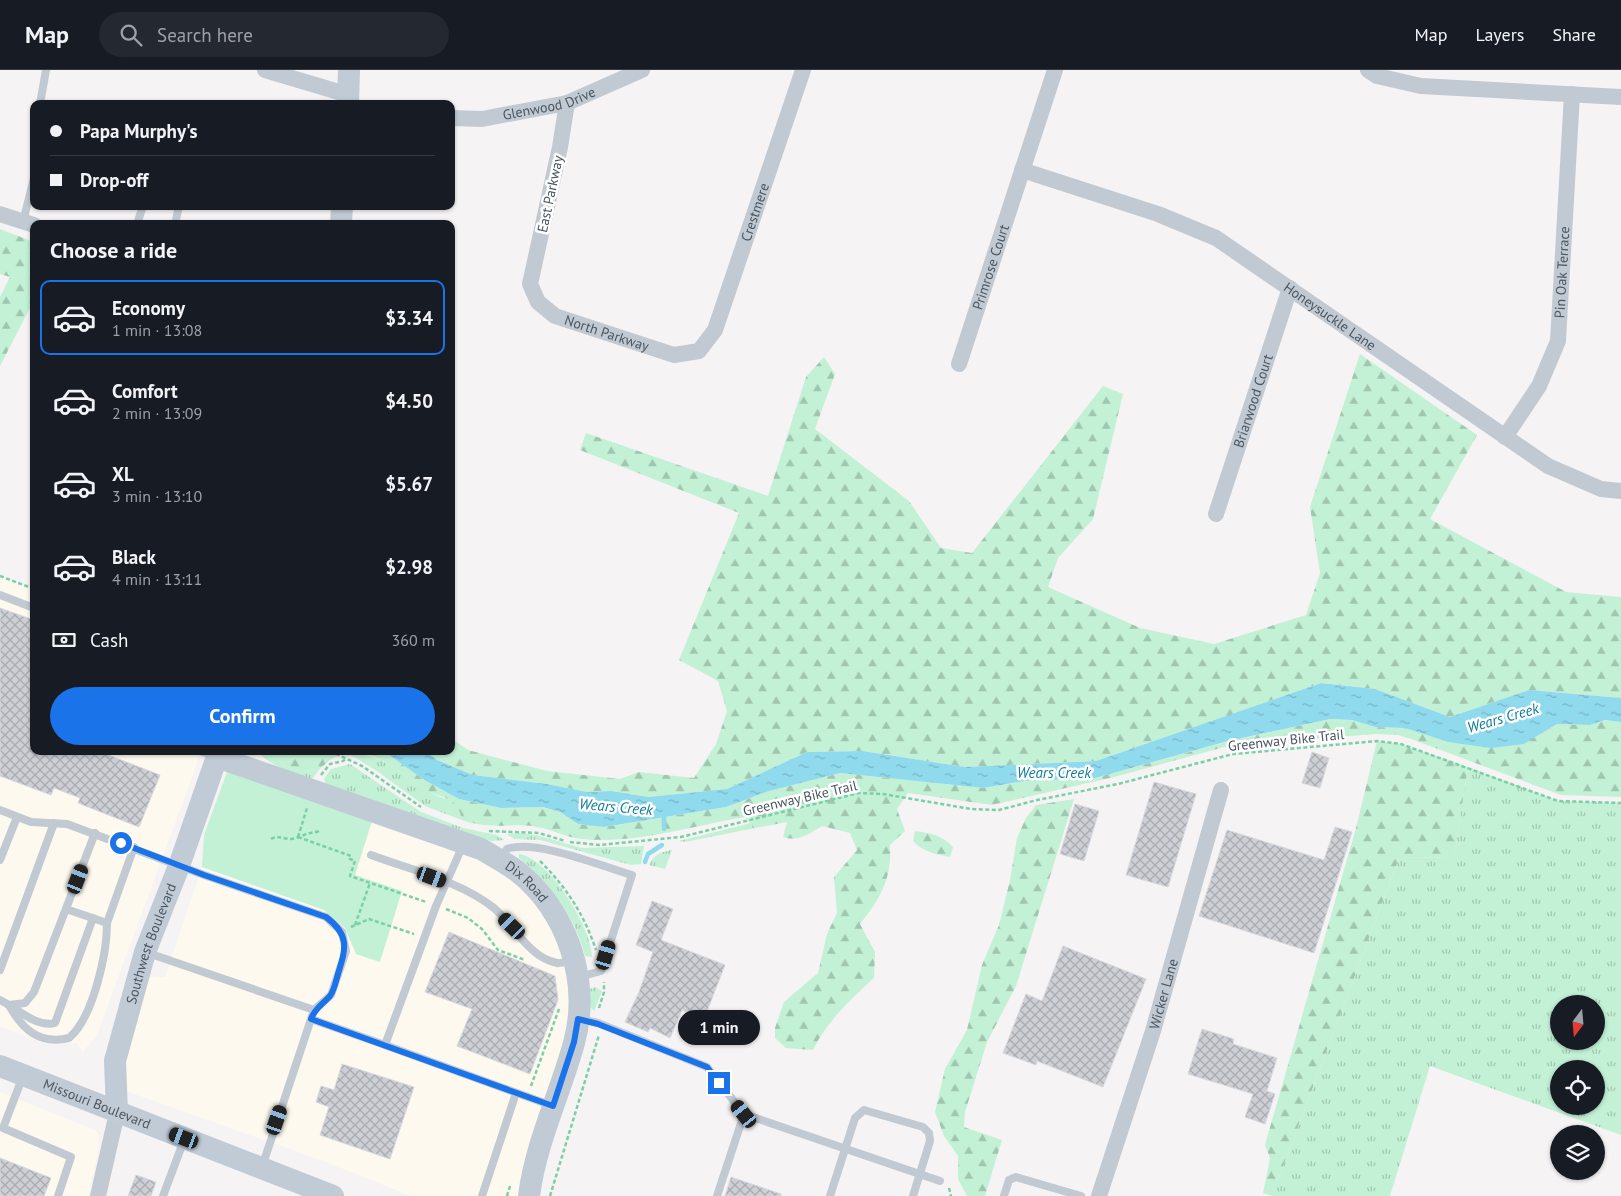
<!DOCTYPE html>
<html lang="en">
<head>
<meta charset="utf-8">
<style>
  :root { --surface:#171b24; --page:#242831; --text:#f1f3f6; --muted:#9ea1a6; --line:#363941; --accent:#1a73e8 }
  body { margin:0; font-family:"PT Sans",sans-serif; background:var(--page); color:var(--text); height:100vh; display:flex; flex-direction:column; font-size:19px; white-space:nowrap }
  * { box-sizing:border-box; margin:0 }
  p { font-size:16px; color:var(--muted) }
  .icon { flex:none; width:28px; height:28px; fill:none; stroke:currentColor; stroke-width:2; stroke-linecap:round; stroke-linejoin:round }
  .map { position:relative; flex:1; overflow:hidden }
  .side { position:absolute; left:30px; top:150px; width:425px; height:535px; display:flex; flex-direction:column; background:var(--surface); border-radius:10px; box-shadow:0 1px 4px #0004 }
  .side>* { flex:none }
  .hud { position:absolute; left:30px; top:30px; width:425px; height:110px; border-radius:10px; box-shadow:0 1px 4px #0004; display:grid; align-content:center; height:110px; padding:0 20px; background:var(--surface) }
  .needle { width:32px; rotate:196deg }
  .controls { position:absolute; left:1550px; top:925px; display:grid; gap:10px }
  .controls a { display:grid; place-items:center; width:55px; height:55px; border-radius:50%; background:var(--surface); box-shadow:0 1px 4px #0004; font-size:25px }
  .end { position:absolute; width:22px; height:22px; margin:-11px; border:6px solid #1a73e8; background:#fff; box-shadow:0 0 0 2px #fff }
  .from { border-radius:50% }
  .bubble { position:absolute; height:35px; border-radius:18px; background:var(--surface); box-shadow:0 1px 4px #0004; font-size:16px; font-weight:800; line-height:35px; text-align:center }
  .car { position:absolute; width:15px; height:30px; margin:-15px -8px; border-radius:6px; box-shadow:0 0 4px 1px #0007; background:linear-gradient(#222 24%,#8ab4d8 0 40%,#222 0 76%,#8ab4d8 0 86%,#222 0) }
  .hud b { display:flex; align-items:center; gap:18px; height:48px; font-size:19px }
  .hud b+b { border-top:1px solid var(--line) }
  .hud i { width:12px; height:12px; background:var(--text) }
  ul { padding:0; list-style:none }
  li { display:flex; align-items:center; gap:15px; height:75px; margin:0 10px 8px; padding:0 10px; border:2px solid transparent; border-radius:10px }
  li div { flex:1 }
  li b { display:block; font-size:19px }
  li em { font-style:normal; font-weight:800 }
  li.on { border-color:var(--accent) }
  li>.icon { width:45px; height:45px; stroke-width:1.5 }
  h2 { padding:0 20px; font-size:22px; line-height:60px }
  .pay { display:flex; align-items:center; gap:12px; height:55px; padding:0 20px; font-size:19px }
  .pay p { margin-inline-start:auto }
  .primary-button { display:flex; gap:10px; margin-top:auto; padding:10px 20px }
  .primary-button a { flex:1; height:58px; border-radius:30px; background:var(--accent); color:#fff; font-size:20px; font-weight:800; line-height:58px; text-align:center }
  header { display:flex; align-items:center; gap:30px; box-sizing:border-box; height:70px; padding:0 25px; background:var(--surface); border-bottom:1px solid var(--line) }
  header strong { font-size:24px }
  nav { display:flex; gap:28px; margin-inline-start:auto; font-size:18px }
  .search { width:350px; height:45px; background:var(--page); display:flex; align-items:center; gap:12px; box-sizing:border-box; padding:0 18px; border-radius:28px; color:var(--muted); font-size:19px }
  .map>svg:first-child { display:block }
  .commercial { fill:#fdf9ef }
  .grass { fill:url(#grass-tufts); fill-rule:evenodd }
  .forest { fill:url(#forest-firs) }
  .green { fill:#c3f1d5 }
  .water { fill:url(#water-ripples) }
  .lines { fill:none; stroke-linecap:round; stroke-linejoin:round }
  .stream { stroke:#90daee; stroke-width:4.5 }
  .building { fill:url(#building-cross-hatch); stroke:#d7d9de }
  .path { stroke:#7ad0a6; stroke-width:2.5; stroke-dasharray:4 2.5; stroke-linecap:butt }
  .service { stroke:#c1cad2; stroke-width:8 }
  .minor { stroke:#c1cad2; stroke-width:16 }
  .secondary { stroke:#c1cbd6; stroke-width:22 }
  .route { stroke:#1a73e8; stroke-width:6 }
  .labels { text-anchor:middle; stroke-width:5; stroke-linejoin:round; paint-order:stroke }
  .street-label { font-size:14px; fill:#4a5661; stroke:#fff }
  .water-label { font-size:15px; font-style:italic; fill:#0c7c9b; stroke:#fff }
</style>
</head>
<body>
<header>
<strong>Map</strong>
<div class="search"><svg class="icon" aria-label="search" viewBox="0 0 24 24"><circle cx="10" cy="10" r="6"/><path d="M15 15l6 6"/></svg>Search here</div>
<nav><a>Map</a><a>Layers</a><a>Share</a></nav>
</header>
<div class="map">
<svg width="1621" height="1126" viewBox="0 0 1621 1126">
  <defs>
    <pattern id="grass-tufts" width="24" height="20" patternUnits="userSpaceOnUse" patternTransform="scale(1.25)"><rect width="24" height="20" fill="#c3f1d5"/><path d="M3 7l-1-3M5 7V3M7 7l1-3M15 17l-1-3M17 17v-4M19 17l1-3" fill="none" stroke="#a0c6b0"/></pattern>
    <pattern id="forest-firs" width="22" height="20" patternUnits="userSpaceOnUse" patternTransform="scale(1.25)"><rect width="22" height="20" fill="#c3f1d5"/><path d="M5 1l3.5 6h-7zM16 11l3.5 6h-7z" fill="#a0c6b0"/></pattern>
    <pattern id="water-ripples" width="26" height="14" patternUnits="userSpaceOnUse" patternTransform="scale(1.25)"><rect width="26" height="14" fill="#90daee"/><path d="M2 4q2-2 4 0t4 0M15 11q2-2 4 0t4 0" fill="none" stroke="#78b4c4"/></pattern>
    <pattern id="building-cross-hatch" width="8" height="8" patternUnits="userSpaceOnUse" patternTransform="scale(1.25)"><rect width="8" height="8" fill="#cdcfd5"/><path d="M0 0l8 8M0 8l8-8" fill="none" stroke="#a8abb0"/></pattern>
  </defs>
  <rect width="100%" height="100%" fill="#f5f3f3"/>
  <g class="commercial">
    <path d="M0 506 34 520V681H199L196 697 97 965 83 982 76 973H43L0 956Z"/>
    <path d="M372 751 476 789 495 800 524 821 536 835 554 864 562 886 568 912 570 940 566 964 520 1126H411L323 1091 123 1020V995L146 913 151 907H165L202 797 324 840 345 858 356 884 355 806Z"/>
    <path d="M0 1022 95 1060 99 1065V1076L89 1126H0Z"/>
  </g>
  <g class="grass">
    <path d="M256 681H275C280 702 301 700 318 701L312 709C291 702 272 697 256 681Z"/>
    <path d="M347 683C388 683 402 709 436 725 443 729 452 729 457 735 460 738 461 744 462 749L475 755 425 736 374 699Z"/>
    <path d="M350 694 421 742 463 758 497 765 504 770 491 771 326 714 324 709 331 699Z"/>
    <path d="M1468 697 1558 731 1621 733V1065L1430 996 1390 1126H1272L1399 788 1454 787ZM1559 934H1596V971H1559ZM1559 999H1596V1036H1559Z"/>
    <path d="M751 753 755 758 685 772 679 771Z"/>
    <path d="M518 763 536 765 582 778 644 776 641 794 631 795 540 770 514 769 507 764Z"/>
    <path d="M672 780 665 799 649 795C654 784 661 782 672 780Z"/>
    <path d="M519 784C549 788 592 858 592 887L585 886C574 844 551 815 519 788Z"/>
    <path d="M595 917 602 921 594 941 590 937V919Z"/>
  </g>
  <g class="forest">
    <path d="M0 159 34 172V230L0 296V227L10 207 0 204Z"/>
    <path d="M1360 284 1477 365 1430 449 1566 522 1621 527V628L1529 620 1450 647 1375 619 1321 613 1096 691 965 697 863 681 807 682 727 719 648 727 611 721 587 722 547 714 473 705 437 690 426 681H451V668L468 680 547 701 620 709 639 702 694 708 716 674 727 641 718 611 679 590 739 443 580 380 586 363 768 426 806 307 824 287 835 304 815 359 909 431 941 478 972 483 1103 316 1123 324 1093 449 1058 488 1048 517 1140 558 1214 574 1306 545 1320 503 1310 437Z"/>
    <path d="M1330 649 1352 650 1375 657 1405 658 1448 672 1524 674 1557 654 1590 655 1605 650 1621 652V727L1561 725 1414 670 1398 665 1375 664 1228 676 1114 707 992 735 908 723 897 739 905 761 890 775C892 809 880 829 860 854L875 882 874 908C850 930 827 951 813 980L786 978 775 968V958L784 932 818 903 827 864 837 843 834 807 857 780 850 763 822 756C809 764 798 772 783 767L787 752 755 758 745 747C691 756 637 774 582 769 567 768 552 759 537 757 511 752 487 761 462 749 456 724 442 730 423 718 388 696 356 660 318 701 301 700 280 702 275 681H383L426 711 459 729 501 738 543 737 560 742 578 754 604 757 726 737 769 721 840 703 986 718 1024 711 1095 708 1229 671Z"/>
    <path d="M1377 671 1401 674 1468 697 1454 787 1399 788 1272 1126 1263 1123 1270 1088 1265 1075 1356 758Z"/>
    <path d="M1074 729 1016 916 987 972 965 1042 964 1057 1002 1070 985 1126H967L958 1109V1086L944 1066 935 1042 945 999 967 960 982 895 999 855 1010 810 1017 768 1026 748 1036 735Z"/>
    <path d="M915 761C931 763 942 765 953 777L950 787C935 784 923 782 913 771Z"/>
  </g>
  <path class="green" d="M227 702 372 751 355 805 402 821 380 892 356 884 345 858 324 840 202 797 204 765Z"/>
  <path class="water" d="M1321 613 1375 619 1450 647 1529 620 1621 628V652L1605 650 1590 655 1557 654 1524 674 1491 678 1448 672 1405 658 1375 657 1352 650 1330 649 1228 671 1095 708 1024 711 984 718 840 703 769 721 726 737 604 757 578 754 560 742 543 737 501 738 459 729 426 711 383 681H426L437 690 473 705 547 714 587 722 611 721 648 727 727 719 807 682 863 681 965 697 1096 691Z"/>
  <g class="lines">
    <g class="stream">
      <path d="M664 759V743"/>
      <path d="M645 792 648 784 662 775"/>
    </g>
  </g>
  <g class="building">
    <path d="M0 538 34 550V681H98L160 705 139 757 78 733 80 728 54 718 51 725 0 706Z"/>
    <path d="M1312 682 1329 688 1320 718 1302 713Z"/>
    <path d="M1154 712 1196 724 1168 817 1126 805Z"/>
    <path d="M1075 734 1099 741 1084 791 1060 784Z"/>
    <path d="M1335 757 1352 762 1314 883 1199 846 1227 760 1324 790Z"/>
    <path d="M652 831 673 839 661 870 725 895 704 949 682 940 670 968 650 958 648 962 625 952 639 922 653 882 636 875Z"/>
    <path d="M449 862 555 906 558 930 530 1004 457 976 472 939 425 922Z"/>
    <path d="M1063 876 1146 909 1103 1017 1037 991 1036 995 1003 983 1026 924 1042 931Z"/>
    <path d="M1202 959 1234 969 1233 974 1277 988 1267 1021 1275 1024 1265 1054 1245 1047 1253 1024 1188 1004Z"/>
    <path d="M342 994 414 1017 390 1089 320 1065 329 1037 316 1032 321 1016 334 1020Z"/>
    <path d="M0 1088 51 1108 44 1126H0Z"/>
    <path d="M136 1105 156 1112 151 1126H128Z"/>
    <path d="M731 1107 781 1124V1126H725Z"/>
  </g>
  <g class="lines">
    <g class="path">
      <path d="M0 506 34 519"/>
      <path d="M330 681 362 696 421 737"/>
      <path d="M321 705 330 694 343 691 347 688"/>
      <path d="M489 761 539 763 565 771"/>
      <path d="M298 767 351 786 350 789 355 791 350 806 426 832"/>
      <path d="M298 767 307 738"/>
      <path d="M271 769C278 765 283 769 291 769 300 768 307 762 317 762L320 759"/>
      <path d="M570 772 599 775 681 767 859 723 883 724 971 739 999 740 1037 730 1118 714 1233 684 1377 671 1401 674 1558 731 1621 733"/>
      <path d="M540 791C566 817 584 844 596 880"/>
      <path d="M446 839 468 848 482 859 498 880 525 890"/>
      <path d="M355 855 370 813"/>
      <path d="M351 857 369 849 414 864"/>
      <path d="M599 938 604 922V912"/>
      <path d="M531 1016 559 939"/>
      <path d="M949 1118 951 1126"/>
      <path d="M507 1126 510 1116"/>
      <path d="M550 1126 599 965"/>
    </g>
    <g class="service">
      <path d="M40 34 46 0"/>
      <path d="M23 152 34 108"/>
      <path d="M137 154 143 136"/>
      <path d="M175 154 179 136"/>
      <path d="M0 525 34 538"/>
      <path d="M200 681 215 686"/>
      <path d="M0 740 31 752 67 754 204 805 326 847 342 862 346 881 331 925 314 940 262 1097"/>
      <path d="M463 775 436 836 385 975 550 1035"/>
      <path d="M371 785C411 800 460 811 494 838 514 855 529 888 557 893 561 894 568 891 572 890"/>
      <path d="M500 789 507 779C536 769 601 796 632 805L601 901 579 907"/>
      <path d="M0 790 17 747"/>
      <path d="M66 839 107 853 134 777"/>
      <path d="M148 883 314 940"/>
      <path d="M0 900 54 753"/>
      <path d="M0 930C17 938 36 958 55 953L93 848"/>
      <path d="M9 935C22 959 39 975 69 968 93 948 107 884 107 853"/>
      <path d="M9 935 25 933 34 922 95 763"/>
      <path d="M311 949 385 975"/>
      <path d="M580 949 598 953 707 997 744 1044 940 1111"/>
      <path d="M23 1006 3 1058 71 1087 58 1126"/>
      <path d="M163 1126 184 1070"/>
      <path d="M482 1126 516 1023"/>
      <path d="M717 1126 744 1044"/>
      <path d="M830 1126 855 1048 864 1040 923 1057 929 1063 930 1071 913 1126"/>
      <path d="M1004 1126 1009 1110 1016 1107 1081 1126"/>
    </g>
    <g class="minor">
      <path d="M265 0 349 25"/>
      <path d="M1368 0 1377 6 1421 16 1621 27"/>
      <path id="s1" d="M567 33 560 77 530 214 538 232 555 246 674 285 699 281 715 260 803 0"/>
      <path id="s2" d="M451 48 482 49 567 33 642 0"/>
      <path id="s3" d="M1022 100 1158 144 1216 168 1548 396 1601 419 1621 421"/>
      <path d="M0 144 34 155"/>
      <path id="s4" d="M959 294 1055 0"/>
      <path id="s5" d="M1505 367 1539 316 1558 271 1572 24"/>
      <path id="s6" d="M1216 444 1290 218"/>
      <path d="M98 1126 117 1043"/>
      <path id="s7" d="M1099 1126 1153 961 1221 720"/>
    </g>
    <g class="secondary">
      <path d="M348 34 349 0"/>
      <path d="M341 154 342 136"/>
      <path id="s8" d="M217 687 481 779C493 786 506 793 517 801 567 841 591 910 574 973 560 1024 536 1072 529 1126"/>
      <path id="s9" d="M0 996 333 1126"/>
      <path id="s10" d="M117 1043 115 991 145 882 179 796 219 681"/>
    </g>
  </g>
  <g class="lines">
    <path class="route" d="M121 773 204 805 326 847C350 865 346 878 338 904 336 911 334 921 330 926 322 935 315 938 311 949L553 1036 574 972 578 949 598 954 707 997 719 1013"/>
  </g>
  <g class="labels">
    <g class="street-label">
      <text dy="5" stroke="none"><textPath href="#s2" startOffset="100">Glenwood Drive</textPath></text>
      <text transform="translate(550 124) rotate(-78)" y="5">East Parkway</text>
      <text dy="5" stroke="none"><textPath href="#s1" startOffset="528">Crestmere</textPath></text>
      <text dy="5" stroke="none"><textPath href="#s4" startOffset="102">Primrose Court</textPath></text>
      <text dy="5" stroke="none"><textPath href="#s5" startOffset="179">Pin Oak Terrace</textPath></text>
      <text dy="5" stroke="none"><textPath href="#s3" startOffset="344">Honeysuckle Lane</textPath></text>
      <text dy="5" stroke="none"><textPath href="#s1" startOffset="281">North Parkway</textPath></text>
      <text dy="5" stroke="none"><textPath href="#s6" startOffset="119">Briarwood Court</textPath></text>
      <text transform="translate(1286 670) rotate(-6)" y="5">Greenway Bike Trail</text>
      <text transform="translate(800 728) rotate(-13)" y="5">Greenway Bike Trail</text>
      <text dy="5" stroke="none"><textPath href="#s8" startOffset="336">Dix Road</textPath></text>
      <text dy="5" stroke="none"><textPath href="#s10" startOffset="175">Southwest Boulevard</textPath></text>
      <text dy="5" stroke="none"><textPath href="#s7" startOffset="212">Wicker Lane</textPath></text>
      <text dy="5" stroke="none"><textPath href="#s9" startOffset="104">Missouri Boulevard</textPath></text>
    </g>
    <g class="water-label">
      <text transform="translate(1503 648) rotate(-16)" y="5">Wears Creek</text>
      <text x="1054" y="708">Wears Creek</text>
      <text transform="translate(616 737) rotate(5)" y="5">Wears Creek</text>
    </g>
  </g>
</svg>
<div class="controls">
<a><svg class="needle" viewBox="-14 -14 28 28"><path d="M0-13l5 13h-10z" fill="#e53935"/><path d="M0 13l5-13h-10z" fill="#9ea1a6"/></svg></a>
<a><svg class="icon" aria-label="locate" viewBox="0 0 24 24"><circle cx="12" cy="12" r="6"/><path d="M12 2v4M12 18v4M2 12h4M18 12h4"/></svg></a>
<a><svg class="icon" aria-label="layers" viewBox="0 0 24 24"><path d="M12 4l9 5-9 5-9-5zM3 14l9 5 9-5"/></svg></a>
</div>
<i class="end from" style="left:121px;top:773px"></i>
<i class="end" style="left:719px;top:1013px"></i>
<div class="bubble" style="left:678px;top:940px;width:82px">1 min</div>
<i class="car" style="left:432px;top:807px;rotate:110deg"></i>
<i class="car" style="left:78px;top:809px;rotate:21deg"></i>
<i class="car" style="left:512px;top:856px;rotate:314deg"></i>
<i class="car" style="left:606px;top:885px;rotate:17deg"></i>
<i class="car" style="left:744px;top:1044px;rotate:321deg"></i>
<i class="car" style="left:277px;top:1050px;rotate:19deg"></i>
<i class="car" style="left:184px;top:1068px;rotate:291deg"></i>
<div class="hud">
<b><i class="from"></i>Papa Murphy's</b>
<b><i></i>Drop-off</b>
</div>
<section class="side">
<h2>Choose a ride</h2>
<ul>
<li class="on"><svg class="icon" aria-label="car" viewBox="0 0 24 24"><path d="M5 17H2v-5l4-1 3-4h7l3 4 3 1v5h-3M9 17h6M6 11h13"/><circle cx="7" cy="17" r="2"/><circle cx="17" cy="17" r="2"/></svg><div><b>Economy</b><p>1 min · 13:08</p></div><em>$3.34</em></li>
<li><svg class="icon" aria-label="car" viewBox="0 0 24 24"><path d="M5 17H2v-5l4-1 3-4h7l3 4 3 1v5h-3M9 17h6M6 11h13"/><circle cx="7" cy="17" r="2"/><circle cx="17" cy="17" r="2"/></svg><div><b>Comfort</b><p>2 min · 13:09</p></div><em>$4.50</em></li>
<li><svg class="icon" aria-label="car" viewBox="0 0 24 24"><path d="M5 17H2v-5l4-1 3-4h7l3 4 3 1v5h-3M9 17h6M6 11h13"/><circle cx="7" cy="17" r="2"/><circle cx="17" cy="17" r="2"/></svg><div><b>XL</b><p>3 min · 13:10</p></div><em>$5.67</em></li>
<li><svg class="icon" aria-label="car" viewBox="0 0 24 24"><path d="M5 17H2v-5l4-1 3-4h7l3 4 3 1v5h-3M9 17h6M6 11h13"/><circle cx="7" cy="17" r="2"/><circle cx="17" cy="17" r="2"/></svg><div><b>Black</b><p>4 min · 13:11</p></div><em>$2.98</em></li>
</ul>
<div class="pay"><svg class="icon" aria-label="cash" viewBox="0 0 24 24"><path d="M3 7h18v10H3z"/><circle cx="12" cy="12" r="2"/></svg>Cash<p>360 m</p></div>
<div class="primary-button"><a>Confirm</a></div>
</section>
</div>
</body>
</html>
